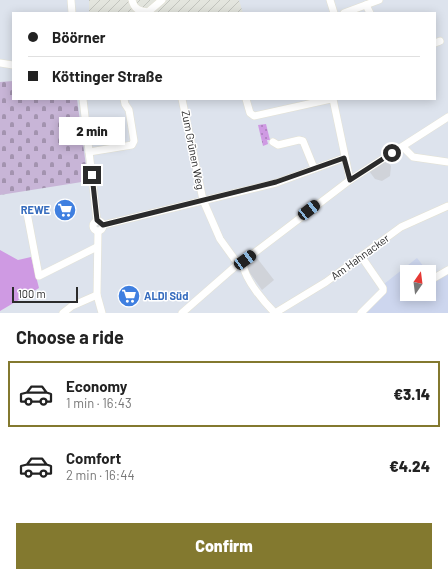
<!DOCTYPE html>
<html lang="en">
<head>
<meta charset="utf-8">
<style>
  :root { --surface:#fff; --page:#f6f6f6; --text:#222; --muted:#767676; --line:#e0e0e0; --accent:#83792f }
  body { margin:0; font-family:Barlow,sans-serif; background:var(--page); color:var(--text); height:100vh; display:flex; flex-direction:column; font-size:15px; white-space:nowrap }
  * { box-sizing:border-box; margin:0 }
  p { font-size:13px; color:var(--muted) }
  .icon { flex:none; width:22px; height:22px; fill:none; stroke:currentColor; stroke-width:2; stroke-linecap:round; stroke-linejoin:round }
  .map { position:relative; height:313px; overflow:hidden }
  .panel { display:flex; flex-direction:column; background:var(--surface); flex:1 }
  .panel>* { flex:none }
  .top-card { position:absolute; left:12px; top:12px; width:424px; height:88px; border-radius:0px; box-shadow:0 2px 10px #0003; display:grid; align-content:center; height:88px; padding:0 16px; background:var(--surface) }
  .needle { width:26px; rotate:14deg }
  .buttons { position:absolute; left:400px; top:265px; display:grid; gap:8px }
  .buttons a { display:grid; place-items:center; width:36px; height:36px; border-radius:0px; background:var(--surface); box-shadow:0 2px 10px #0003; font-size:20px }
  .scale { position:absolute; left:12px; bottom:10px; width:66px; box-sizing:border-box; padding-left:4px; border:2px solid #2b2b2b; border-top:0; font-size:11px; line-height:14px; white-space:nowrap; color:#2b2b2b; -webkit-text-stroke:3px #fff; paint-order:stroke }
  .end { position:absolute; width:18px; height:18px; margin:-9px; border:5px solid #2b2b2b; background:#fff; box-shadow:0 0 0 2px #fff }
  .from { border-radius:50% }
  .bubble { position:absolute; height:28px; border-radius:0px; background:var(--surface); box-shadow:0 2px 10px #0003; font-size:13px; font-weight:800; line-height:28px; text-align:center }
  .car { position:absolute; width:12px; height:24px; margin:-12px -6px; border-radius:5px; box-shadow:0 0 3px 1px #0007; background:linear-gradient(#222 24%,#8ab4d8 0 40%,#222 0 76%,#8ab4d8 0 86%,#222 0) }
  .top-card b { display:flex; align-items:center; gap:14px; height:38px; font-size:15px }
  .top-card b+b { border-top:1px solid var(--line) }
  .top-card i { width:10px; height:10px; background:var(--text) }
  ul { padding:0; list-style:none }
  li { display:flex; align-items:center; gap:12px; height:66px; margin:0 8px 6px; padding:0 8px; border:2px solid transparent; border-radius:0px }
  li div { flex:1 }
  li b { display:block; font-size:15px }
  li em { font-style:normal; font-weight:800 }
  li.current { border-color:var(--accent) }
  li>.icon { width:36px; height:36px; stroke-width:1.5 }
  h2 { padding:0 16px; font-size:18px; line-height:48px }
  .cta { display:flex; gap:8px; margin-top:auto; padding:8px 16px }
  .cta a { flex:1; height:46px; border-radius:0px; background:var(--accent); color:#fff; font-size:16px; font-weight:800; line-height:46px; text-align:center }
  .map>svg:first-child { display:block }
  .industrial { fill:url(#industrial-furrows) }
  .education { fill:#cdd6ee }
  .grass { fill:#cf9ae3 }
  .cemetery { fill:url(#cemetery-stones) }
  .park { fill:url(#park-dots) }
  .plaza { fill:#d0d3d9 }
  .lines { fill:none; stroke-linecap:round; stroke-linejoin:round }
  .minor-casing { stroke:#e4e2d3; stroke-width:8 }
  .minor { stroke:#fff; stroke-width:7 }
  .route { stroke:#2b2b2b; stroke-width:5 }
  .labels { text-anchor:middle; stroke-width:3; stroke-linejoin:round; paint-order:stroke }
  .street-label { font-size:11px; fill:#2b2b2b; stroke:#fff }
  .shop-label { font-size:11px; font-weight:bold; fill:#366cbe; stroke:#fff; text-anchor:end }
</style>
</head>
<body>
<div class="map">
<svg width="448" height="313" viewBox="0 0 448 313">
  <defs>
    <pattern id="industrial-furrows" width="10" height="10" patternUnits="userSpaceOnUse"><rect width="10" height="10" fill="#e3e5de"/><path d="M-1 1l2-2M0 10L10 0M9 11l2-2" fill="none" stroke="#c3c5bf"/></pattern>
    <pattern id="cemetery-stones" width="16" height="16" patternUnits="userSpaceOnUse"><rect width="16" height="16" fill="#c8b5d7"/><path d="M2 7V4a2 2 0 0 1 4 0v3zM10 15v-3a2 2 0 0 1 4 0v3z" fill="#a393af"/></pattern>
    <pattern id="park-dots" width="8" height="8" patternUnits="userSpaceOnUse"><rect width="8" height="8" fill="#cf9ae3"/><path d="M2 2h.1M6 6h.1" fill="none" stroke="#a87eb8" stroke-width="1.8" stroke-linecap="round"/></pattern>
  </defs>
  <rect width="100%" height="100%" fill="#dde3ed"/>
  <path class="industrial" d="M89 0H239L243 13H89Z"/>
  <path class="education" d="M417 258 428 272H407V294H429V274L434 279 448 272V313H366L386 293 387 289 384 284Z"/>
  <path class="grass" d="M0 250 18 260 31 257 39 288 0 311Z"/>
  <path class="cemetery" d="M13 81V99H77L88 181 0 195V82Z"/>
  <path class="park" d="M266 124 270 140H267L268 144 263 146 258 125Z"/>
  <g class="plaza">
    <path d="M386 160 391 166 390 176 382 181 375 179 369 171Z"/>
    <path d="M257 258 274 280 262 290 247 269V266Z"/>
  </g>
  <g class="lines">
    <g class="minor-casing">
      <g id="minor">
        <path d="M71 0 72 13"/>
        <path d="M132 0C134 9 139 11 148 12L162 0"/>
        <path d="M330 0 334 13"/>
        <path d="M366 5 370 13"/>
        <path d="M344 13 379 0"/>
        <path d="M435 43 440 41"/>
        <path d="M0 63 13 65"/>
        <path d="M83 99 97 221"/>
        <path d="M182 99 203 200 220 239 238 264"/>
        <path d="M246 99 250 113 254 116 331 99"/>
        <path d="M333 99 350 180"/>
        <path d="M273 142 278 145 299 140 303 141 314 168"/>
        <path d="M403 147 413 157 448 162"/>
        <path d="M89 152 132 145 134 141 129 110 125 104 124 99"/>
        <path d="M27 213 39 276 97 247"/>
        <circle cx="98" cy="226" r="5"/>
        <path d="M103 225 276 183 344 158"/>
        <path d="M98 231 97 295 102 313"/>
        <path d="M361 256 383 288V291L361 313"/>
        <path d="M243 265 245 260 350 180 448 117"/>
        <path d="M243 265C246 281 264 302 275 313"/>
        <path d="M429 281 448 270"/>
        <path d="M63 313 72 306 97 295"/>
        <path d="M182 313 238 264"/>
        <path d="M275 313 326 282 401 227 448 206"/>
      </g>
    </g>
    <use href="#minor" class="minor"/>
  </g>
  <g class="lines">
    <path class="route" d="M92 175 97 220 103 225 276 182 344 158 350 180 392 153"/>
  </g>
  <defs>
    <g id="supermarket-disc" transform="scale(1.15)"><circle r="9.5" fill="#3f7fe0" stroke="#fff"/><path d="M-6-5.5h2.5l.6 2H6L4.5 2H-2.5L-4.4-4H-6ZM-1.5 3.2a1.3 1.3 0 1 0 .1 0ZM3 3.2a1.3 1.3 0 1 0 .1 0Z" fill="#fff"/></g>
  </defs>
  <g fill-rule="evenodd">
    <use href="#supermarket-disc" x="65" y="210"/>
    <use href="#supermarket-disc" x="129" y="296"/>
  </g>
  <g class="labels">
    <g class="street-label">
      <text transform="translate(193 150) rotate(79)" y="4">Zum Grünen Weg</text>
      <text transform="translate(360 257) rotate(-36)" y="4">Am Hahnacker</text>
    </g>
    <g class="shop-label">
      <text x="50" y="214">REWE</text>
      <text x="144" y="300" text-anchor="start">ALDI Süd</text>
    </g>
  </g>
</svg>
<div class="buttons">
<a><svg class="needle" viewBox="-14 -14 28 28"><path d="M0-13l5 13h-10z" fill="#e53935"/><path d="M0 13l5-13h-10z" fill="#767676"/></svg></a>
</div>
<div class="scale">100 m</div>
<i class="end from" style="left:392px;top:153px"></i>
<i class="end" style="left:92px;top:175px"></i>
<div class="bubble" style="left:59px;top:117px;width:66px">2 min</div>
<i class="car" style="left:309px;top:210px;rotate:52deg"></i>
<i class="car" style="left:245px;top:260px;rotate:54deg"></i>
<div class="top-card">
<b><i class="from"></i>Böörner</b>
<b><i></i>Köttinger Straße</b>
</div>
</div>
<section class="panel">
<h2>Choose a ride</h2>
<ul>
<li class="current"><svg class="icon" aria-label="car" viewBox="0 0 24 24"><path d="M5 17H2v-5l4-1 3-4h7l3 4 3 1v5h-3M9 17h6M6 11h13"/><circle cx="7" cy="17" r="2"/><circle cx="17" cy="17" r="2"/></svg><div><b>Economy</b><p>1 min · 16:43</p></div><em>€3.14</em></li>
<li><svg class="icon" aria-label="car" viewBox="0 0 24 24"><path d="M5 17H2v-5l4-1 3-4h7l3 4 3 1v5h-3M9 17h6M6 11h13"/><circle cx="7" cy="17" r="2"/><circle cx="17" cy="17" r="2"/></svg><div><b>Comfort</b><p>2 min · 16:44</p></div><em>€4.24</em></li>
</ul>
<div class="cta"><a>Confirm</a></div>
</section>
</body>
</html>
